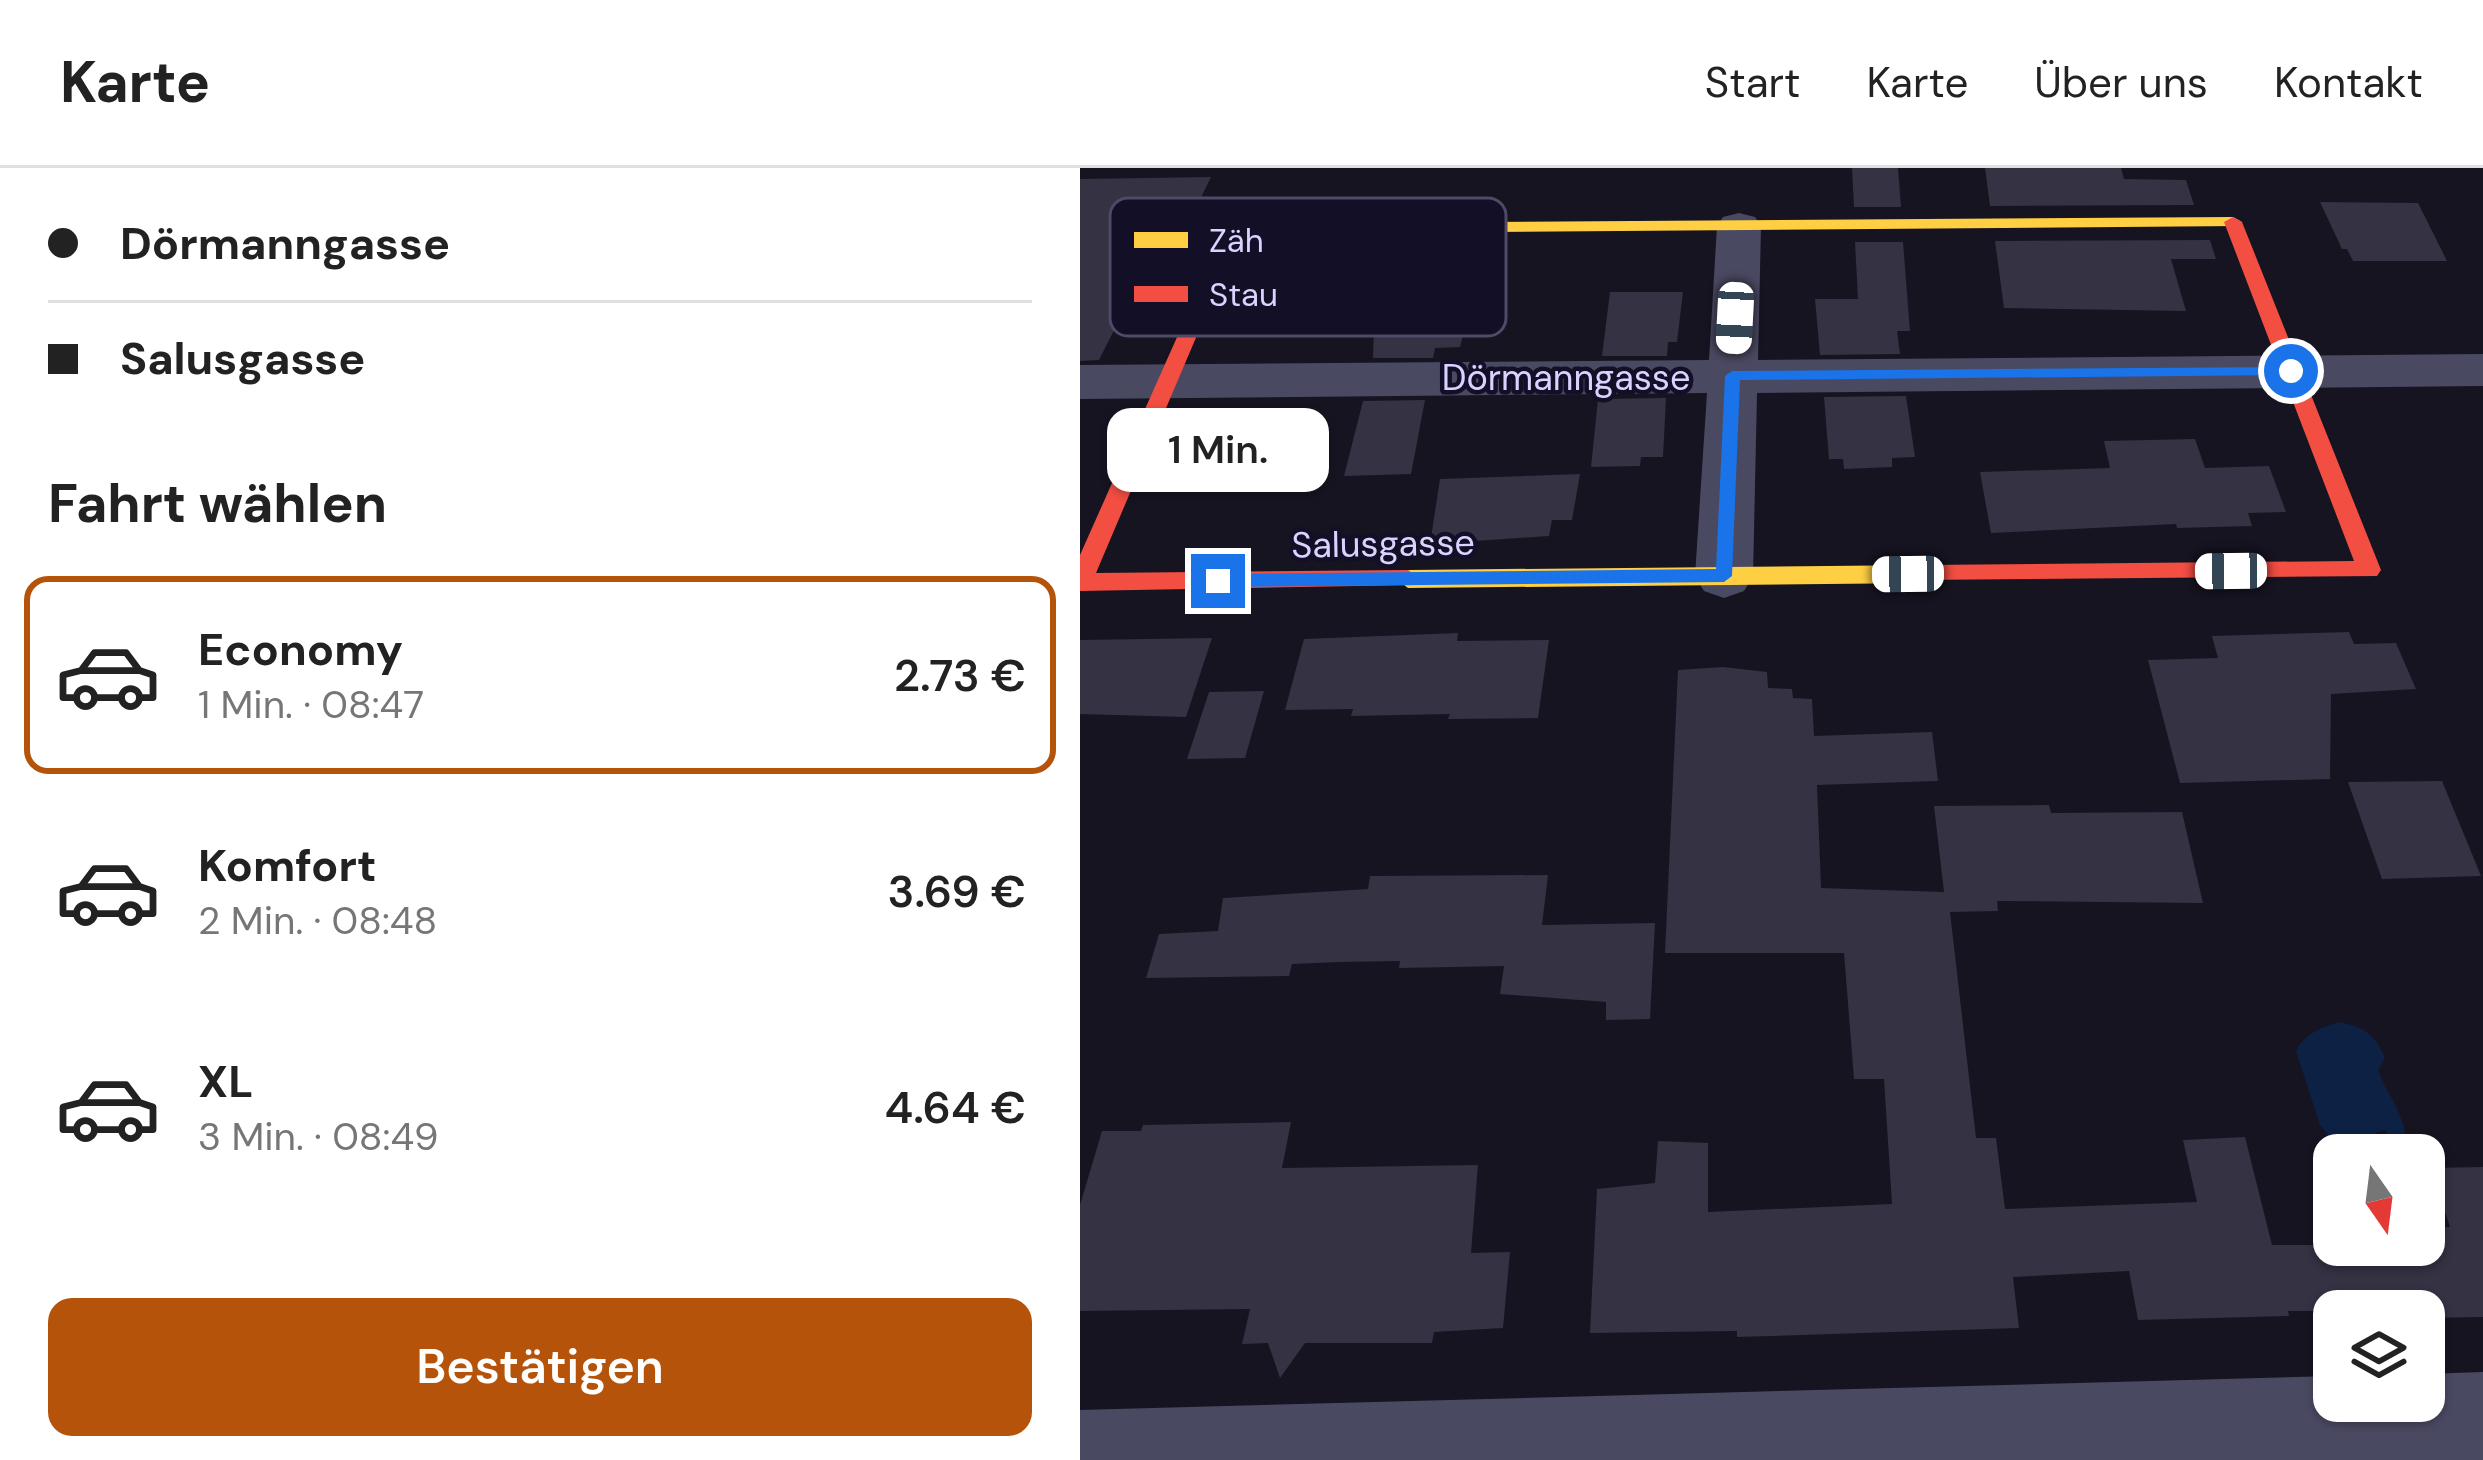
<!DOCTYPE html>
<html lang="de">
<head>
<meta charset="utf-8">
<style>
  :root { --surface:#fff; --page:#f2f2f2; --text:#222; --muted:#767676; --line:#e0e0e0; --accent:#b45309 }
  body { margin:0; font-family:"DM Sans",sans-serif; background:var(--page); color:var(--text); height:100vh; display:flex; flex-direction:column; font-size:45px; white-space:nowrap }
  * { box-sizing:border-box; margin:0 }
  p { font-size:39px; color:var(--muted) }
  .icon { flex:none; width:66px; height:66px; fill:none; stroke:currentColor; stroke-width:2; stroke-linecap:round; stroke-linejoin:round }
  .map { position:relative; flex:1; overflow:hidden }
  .details { display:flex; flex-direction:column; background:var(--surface); width:1080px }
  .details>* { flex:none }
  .banner { display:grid; align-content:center; height:264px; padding:0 48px; background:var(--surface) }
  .needle { width:78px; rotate:166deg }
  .tools { position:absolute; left:1233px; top:966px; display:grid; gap:24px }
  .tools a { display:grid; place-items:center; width:132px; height:132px; border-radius:24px; background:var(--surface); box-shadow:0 3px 9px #0004; font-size:60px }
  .end { position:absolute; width:54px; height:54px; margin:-27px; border:15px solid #1a73e8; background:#fff; box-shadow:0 0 0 6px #fff }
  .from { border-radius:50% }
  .bubble { position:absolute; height:84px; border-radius:24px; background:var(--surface); box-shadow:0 3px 9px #0004; font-size:39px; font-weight:600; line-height:84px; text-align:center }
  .car { position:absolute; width:36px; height:72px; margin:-36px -18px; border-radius:15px; box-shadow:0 0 9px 3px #0007; background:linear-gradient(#fff 24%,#345 0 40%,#fff 0 76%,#345 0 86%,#fff 0) }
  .banner b { display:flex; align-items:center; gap:42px; height:114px; font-size:45px }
  .banner b+b { border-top:3px solid var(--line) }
  .banner i { width:30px; height:30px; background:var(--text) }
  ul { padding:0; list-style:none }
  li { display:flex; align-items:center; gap:36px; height:198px; margin:0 24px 18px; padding:0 24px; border:6px solid transparent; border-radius:24px }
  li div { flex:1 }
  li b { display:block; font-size:45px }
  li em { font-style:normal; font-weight:600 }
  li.current { border-color:var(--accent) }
  li>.icon { width:108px; height:108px; stroke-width:1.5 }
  h2 { padding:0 48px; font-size:54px; line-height:144px }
  .cta { display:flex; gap:24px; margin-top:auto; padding:24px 48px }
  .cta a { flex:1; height:138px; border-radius:24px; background:var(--accent); color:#fff; font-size:48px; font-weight:600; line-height:138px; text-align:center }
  header { display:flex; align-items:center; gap:72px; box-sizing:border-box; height:168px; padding:0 60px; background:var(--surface); border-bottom:3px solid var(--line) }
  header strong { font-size:57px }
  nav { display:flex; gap:66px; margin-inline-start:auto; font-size:42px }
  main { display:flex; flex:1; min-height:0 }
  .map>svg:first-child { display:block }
  .water { fill:#0d2144 }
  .building { fill:#343243 }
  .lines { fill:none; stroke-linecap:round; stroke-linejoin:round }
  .street { fill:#4a4962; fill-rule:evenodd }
  .slow { fill:#ffcf43; fill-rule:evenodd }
  .jam { fill:#f24e42; fill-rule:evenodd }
  .route { fill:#1a73e8 }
  .labels { text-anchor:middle; stroke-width:9; stroke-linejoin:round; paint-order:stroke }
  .far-street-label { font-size:36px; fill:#d9d4ff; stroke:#130f26 }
  .key { fill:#130f26; stroke:#4e4a67; stroke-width:3 }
  .key-label { font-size:33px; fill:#d9d4ff }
</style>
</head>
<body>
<header>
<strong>Karte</strong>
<nav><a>Start</a><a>Karte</a><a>Über uns</a><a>Kontakt</a></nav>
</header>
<main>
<section class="details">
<div class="banner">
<b><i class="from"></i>Dörmanngasse</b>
<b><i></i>Salusgasse</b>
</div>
<h2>Fahrt wählen</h2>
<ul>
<li class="current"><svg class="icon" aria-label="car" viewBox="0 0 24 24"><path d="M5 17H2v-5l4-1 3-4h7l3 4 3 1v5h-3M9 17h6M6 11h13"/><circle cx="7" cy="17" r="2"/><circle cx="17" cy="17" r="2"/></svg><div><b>Economy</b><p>1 Min. · 08:47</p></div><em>2.73 €</em></li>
<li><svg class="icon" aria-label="car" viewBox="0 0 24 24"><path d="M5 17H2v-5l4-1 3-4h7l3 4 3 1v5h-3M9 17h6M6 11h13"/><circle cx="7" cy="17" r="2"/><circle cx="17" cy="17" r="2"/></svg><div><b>Komfort</b><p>2 Min. · 08:48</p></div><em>3.69 €</em></li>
<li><svg class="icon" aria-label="car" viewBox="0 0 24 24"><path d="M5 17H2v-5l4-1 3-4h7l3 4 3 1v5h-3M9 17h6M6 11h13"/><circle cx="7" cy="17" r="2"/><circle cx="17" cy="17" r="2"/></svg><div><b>XL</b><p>3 Min. · 08:49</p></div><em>4.64 €</em></li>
</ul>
<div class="cta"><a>Bestätigen</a></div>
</section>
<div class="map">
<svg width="1403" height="1292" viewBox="0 0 1403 1292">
  <rect width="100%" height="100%" fill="#161421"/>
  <path class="water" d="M1259 854C1284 859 1295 866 1305 890L1298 902C1307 928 1336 960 1321 987L1305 962 1296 964 1298 977 1279 976V987H1265L1240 957 1216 883C1225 865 1241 860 1259 854Z"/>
  <g class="building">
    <path d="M772 0H818L821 39H774Z"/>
    <path d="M905 0H1041L1044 11 1106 12 1114 37 910 38Z"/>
    <path d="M131 9 94 85H73L19 192 0 193V11Z"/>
    <path d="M1240 34 1338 35 1367 93H1273L1267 81H1262Z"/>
    <path d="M1130 72 1136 91H1091L1106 143 924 140 915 73Z"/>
    <path d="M775 74H823L830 163H817L820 186 740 187 735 131H778Z"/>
    <path d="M354 116 349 136 392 134 380 179 355 180 353 190H293L294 162 286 163 299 117Z"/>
    <path d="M530 124H603L597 174H588L587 188H522Z"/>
    <path d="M826 228 835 289 812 290V299L764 301 763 291H749L744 229Z"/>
    <path d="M586 230 583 289H561L560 298 511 299 518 231Z"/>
    <path d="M345 232 331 306 264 308 283 233Z"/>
    <path d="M1115 271 1125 300 1189 298 1206 344 1168 345 1172 358 1097 360 1096 356 911 365 900 304 1030 300 1024 273Z"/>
    <path d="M500 306 492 352H472L469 368 350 376 360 311Z"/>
    <path d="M1269 464 1274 476 1316 475 1336 521 1251 526 1250 611 1100 615 1068 492 1138 490 1132 468Z"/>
    <path d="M378 465 377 473 469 472 458 550 368 551 370 546 271 548 273 541 205 542 224 471Z"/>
    <path d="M132 470 106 549 0 546V472Z"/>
    <path d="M643 499 687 504 688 520 712 521 713 530 732 531 734 568 852 564 858 613 737 617 741 720 864 724 854 638 969 637 971 645 1102 644 1123 735 917 733 918 743 870 744 896 970H916L925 1041 1117 1034 1103 972 1165 969 1192 1077H1344V1060L1370 1059 1350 1000 1403 999V1149L1344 1150V1143H1208L1209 1148 1058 1152 1049 1103 933 1109 939 1160 657 1169V1163L510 1165 517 1021 575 1015 578 973 628 975V1044L812 1036 804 911H774L764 785H585L598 502Z"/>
    <path d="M184 523 165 590 107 591 129 524Z"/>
    <path d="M1362 613 1401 708 1302 711 1268 614Z"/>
    <path d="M468 707 462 757 575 755 570 851 526 852V834L420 826 424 798 319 800 320 793 259 794 212 796 209 808 66 810 79 766 138 763 143 730 288 721 290 708Z"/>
    <path d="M211 954 202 1000 398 997 391 1085 430 1084 423 1160 354 1164 352 1175H225L200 1210 188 1175 162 1176 170 1141 0 1143V1037L22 963H61L63 957Z"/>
  </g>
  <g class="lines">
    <g class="street">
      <path d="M659 45 675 49 681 58 678 192 1403 186V218L677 225 673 408 664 423 644 430 624 423 615 408 627 225 0 231V197L629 192 637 58 643 49Z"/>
      <path d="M1403 1204V1292H0V1242L1254 1208V1233H1344V1206Z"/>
    </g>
    <g class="slow">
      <path d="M1153 49 1162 54 1159 58 410 64 401 59 410 54Z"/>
      <path d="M844 397 856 406 844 415 328 420 316 411 328 402Z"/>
    </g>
    <g class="jam">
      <path d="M1153 49 1162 54 1301 402 1297 408 836 412 832 406 844 397 1274 393 1144 54Z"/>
      <path d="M410 54 419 59 416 63 160 66 16 405 328 402 340 411 336 417 0 423V387L147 57Z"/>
    </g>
  </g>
  <path class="route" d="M1211 199 1219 203 1217 207 660 212 652 408 644 414 138 419 130 413 138 406 636 401 645 208 652 203Z"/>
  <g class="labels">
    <g class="far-street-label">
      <text x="486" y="222">Dörmanngasse</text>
      <text transform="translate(303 375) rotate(-1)" y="13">Salusgasse</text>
    </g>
  </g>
  <rect x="30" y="30" width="396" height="138" rx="18" class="key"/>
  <rect x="54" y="64" width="54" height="16" fill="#ffcf43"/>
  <rect x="54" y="118" width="54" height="16" fill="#f24e42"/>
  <g class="key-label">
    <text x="129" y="84">Zäh</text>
    <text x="129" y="138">Stau</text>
  </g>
</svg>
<div class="tools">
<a><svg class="needle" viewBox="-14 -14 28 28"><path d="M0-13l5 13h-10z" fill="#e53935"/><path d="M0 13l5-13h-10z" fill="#767676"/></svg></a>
<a><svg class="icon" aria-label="layers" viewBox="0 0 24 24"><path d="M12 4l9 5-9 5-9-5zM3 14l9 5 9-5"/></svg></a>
</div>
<i class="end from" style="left:1211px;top:203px"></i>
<i class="end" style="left:138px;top:413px"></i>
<div class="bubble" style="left:27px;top:240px;width:222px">1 Min.</div>
<i class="car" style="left:655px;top:150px;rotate:183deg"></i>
<i class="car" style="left:1151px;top:403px;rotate:269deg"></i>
<i class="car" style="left:828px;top:406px;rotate:269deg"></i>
</div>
</main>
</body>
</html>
